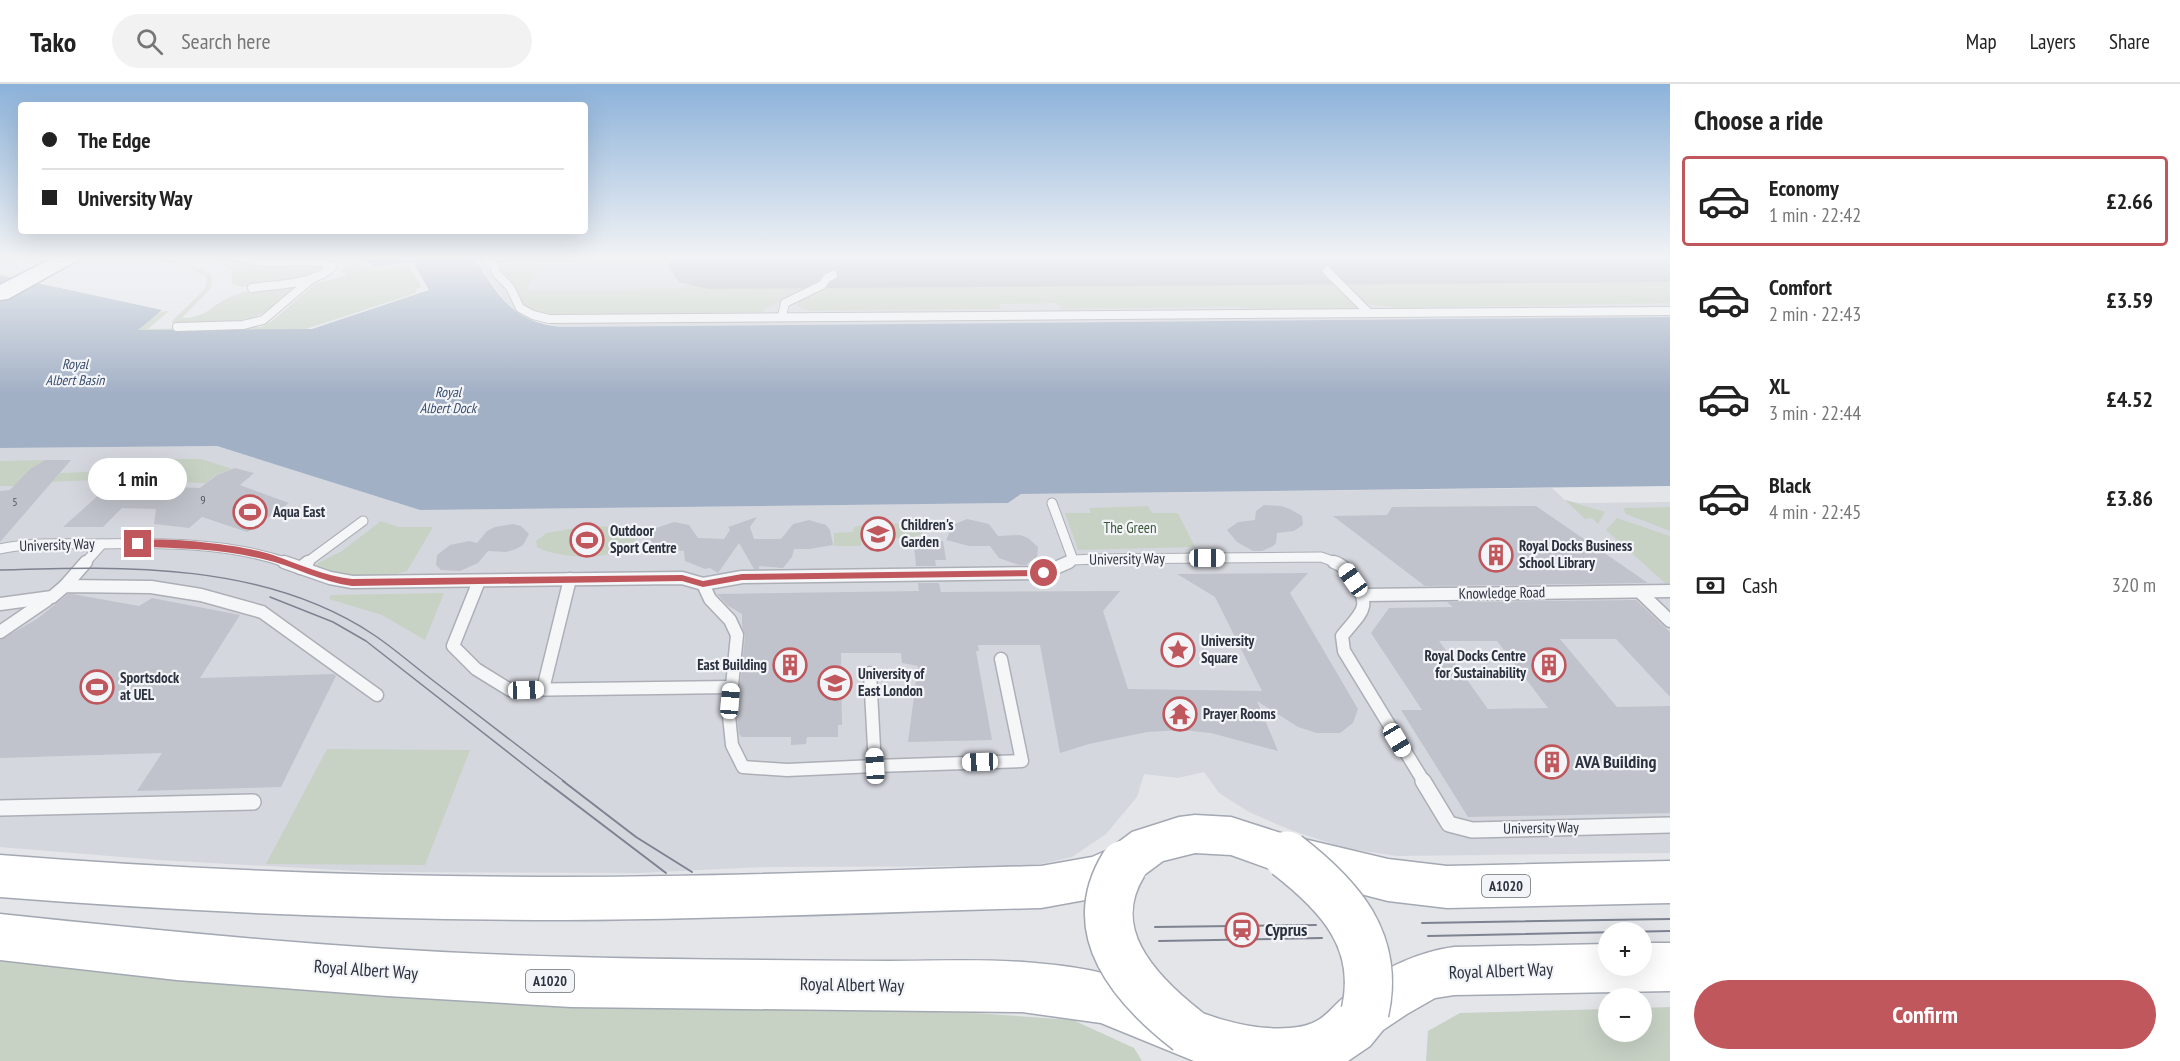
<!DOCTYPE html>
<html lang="en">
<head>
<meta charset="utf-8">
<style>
  :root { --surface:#fff; --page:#f2f2f2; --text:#222; --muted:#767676; --line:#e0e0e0; --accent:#bf575d }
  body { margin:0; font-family:"PT Sans Narrow",sans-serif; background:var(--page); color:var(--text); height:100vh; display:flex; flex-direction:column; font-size:22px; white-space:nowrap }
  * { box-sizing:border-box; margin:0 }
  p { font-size:20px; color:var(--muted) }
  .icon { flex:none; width:33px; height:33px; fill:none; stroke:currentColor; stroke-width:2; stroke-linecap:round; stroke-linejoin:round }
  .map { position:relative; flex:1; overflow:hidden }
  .panel { display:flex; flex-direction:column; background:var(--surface); width:510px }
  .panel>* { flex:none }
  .banner { position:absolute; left:18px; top:18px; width:570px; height:132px; border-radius:6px; box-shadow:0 6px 24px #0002; display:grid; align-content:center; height:132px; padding:0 24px; background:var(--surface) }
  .tools { position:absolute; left:1598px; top:838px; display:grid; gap:12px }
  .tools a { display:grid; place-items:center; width:54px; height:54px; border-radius:50%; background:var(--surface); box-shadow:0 6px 24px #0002; font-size:30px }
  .end { position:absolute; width:27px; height:27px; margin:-14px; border:8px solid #bf575d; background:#fff; box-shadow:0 0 0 3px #fff }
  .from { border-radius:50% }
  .bubble { position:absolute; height:42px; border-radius:21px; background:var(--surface); box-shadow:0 6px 24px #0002; font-size:20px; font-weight:700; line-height:42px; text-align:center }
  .car { position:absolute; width:18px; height:36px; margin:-18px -9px; border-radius:8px; box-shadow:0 0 4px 2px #0007; background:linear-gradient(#fff 24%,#345 0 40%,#fff 0 76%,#345 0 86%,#fff 0) }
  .banner b { display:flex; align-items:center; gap:21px; height:57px; font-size:22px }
  .banner b+b { border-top:2px solid var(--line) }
  .banner i { width:15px; height:15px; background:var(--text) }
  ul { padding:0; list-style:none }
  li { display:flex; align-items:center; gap:18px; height:90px; margin:0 12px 9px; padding:0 12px; border:3px solid transparent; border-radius:6px }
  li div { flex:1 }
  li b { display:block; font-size:22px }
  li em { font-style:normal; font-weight:700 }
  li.on { border-color:var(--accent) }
  li>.icon { width:54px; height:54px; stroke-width:1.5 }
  h2 { padding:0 24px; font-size:27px; line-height:72px }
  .pay { display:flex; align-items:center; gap:15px; height:66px; padding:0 24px; font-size:22px }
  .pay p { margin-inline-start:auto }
  .action { display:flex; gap:12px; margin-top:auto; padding:12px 24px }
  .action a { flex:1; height:69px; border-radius:36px; background:var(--accent); color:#fff; font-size:24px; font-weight:700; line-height:69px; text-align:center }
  header { display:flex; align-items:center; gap:36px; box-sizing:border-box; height:84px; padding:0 30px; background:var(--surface); border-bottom:2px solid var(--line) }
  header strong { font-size:28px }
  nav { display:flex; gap:33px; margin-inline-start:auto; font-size:21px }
  .search { width:420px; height:54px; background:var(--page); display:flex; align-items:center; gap:15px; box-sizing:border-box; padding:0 21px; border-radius:33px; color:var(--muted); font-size:22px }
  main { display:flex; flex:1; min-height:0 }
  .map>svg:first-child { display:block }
  .built { fill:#d5d7de }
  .green { fill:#c7d2c5 }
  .water { fill:#a2b0c5 }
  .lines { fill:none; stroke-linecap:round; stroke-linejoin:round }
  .taxiway { fill:#b0b4bd; fill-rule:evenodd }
  .runway { fill:#b0b4bd; fill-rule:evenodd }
  .building { fill:#c0c3cb; fill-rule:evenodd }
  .lane-far3-casing { stroke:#acafb6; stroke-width:10 }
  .lane-far2-casing { stroke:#acafb6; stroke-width:11 }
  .lane-far1-casing { stroke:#acafb6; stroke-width:15 }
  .lane-casing { stroke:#acafb6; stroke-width:18 }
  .primary-casing { stroke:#a3a8b3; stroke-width:3 }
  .highway-casing { stroke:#8c919e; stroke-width:3 }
  .lane-far3 { stroke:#f5f6f8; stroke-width:8 }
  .lane-far2 { stroke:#f5f6f8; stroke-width:9 }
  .lane-far1 { stroke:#f5f6f8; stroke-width:12 }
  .lane { stroke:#f5f6f8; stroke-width:15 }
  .primary { fill:#fff; fill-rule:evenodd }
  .highway { fill:#fff; fill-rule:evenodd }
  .tram-far1 { stroke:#7e8391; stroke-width:1.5 }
  .tram { stroke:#7e8391; stroke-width:2 }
  .primary-bridge-casing { stroke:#a3a8b3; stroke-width:50; stroke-linecap:butt }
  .primary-bridge { stroke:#fff; stroke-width:47 }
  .route { fill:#bf575d }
  .labels { text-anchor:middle; stroke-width:4.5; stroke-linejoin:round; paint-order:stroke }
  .number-label { font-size:12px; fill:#515662 }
  .far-water-label { font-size:14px; font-style:italic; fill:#3b4e6f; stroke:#f2f4f7 }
  .shield { fill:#f2f4f7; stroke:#676c76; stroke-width:1.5 }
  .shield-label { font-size:14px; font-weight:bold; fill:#2c323f }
  .poi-label { font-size:15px; font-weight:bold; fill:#2c323f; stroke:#f2f4f7; text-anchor:start }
  .park-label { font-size:15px; fill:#3e593b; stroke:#f2f4f7 }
  .street-label { font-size:15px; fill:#2c323f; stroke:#f2f4f7 }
  .near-poi-label { font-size:18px; font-weight:bold; fill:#2c323f; stroke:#f2f4f7; text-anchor:start }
  .near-street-label { font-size:18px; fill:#2c323f; stroke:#f2f4f7 }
</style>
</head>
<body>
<header>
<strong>Tako</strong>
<div class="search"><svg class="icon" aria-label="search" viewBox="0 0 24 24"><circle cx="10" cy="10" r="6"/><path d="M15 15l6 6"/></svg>Search here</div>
<nav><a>Map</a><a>Layers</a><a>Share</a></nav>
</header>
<main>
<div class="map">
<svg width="1670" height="977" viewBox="0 0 1670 977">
  <rect width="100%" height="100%" fill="#e3e5e9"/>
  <g class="built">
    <path d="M473 173H1670V233L562 243 530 236 511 225Z"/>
    <path d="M217 362 420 426 1008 419 1021 410 1552 404 1565 416 1578 419 1670 418V769L1397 772 1344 764 1288 745 1249 728 1219 709 1204 688 1178 694 1144 690 1137 713 1106 750 1072 773 1033 782 765 783 639 789 375 788 158 776 0 763V364Z"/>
  </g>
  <g class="green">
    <path d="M134 173C158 173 193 176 212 192L211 204 182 234C207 234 211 221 232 212 253 204 275 202 297 200 266 243 227 238 179 241L171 238 205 205 207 193 190 184Z"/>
    <path d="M200 173H231L245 179 272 182 318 179 326 182 315 191 243 203 232 200V186L214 176Z"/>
    <path d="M488 173H544L526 206 677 205 699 195 822 194 815 203 764 225V228L547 233 524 224 507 196Z"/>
    <path d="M359 178 371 185 410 182 421 203 416 205V209L306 245 137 246C146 239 157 226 169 227L148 245 261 243 272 237 315 200 347 191 341 187 346 182Z"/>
    <path d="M1670 187V219L1397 224 1364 220 1341 198C1356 199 1379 202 1390 189Z"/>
    <path d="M1303 190 1334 197 1359 224 1356 226 1279 227 1237 223 1061 225 1058 219 999 220 1001 225 809 227 797 222 798 216 825 202 831 194Z"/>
    <path d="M147 375 130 383 116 395 52 398 60 389 88 388 98 377Z"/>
    <path d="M148 375H201L232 385 216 391 206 399 150 397 169 379Z"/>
    <path d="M45 376 30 385 14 402H0V377Z"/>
    <path d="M1565 416 1605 428 1598 440 1592 434 1585 435Z"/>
    <path d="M1148 422 1152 429H1178L1195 463 1078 466 1065 429H1091L1089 424Z"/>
    <path d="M1670 423V447L1626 430 1623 424Z"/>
    <path d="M1617 434 1670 452V499H1665L1606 446Z"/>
    <path d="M381 437 398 443H433L407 487C378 496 344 496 317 482L318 479 342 467Z"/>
    <path d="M874 438 918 441 923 443 919 446 923 450 908 455 861 453V462H834V449L853 448 854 443Z"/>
    <path d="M586 442C603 442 625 442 636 455 624 479 557 475 537 463L536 457 547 449Z"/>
    <path d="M444 509 425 556 382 531 329 515 331 511Z"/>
    <path d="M327 665 470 666 425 781 266 780Z"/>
    <path d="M0 870 501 918 974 929 1073 936 1134 964 1142 977H0Z"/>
    <path d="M1670 923V977H1426L1428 947 1460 929 1608 925V948H1641V924Z"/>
  </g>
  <path class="water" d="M357 173H473C498 209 510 239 562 243L1670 233V402L1021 410 1008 419 420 426 217 362 0 364V191L162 226 138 246 312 245 429 206 413 178 376 183Z"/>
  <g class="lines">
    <g class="taxiway">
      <path d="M714 173H777L781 174 786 181 781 188C763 193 726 190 714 173Z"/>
      <path d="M972 173H1032L1027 180 984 189 973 186 968 179Z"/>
      <path d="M1061 173H1134L1137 178 1132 185C1112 190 1086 185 1066 180Z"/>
      <path d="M1274 173H1331L1326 180 1287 187 1276 184 1271 177Z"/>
      <path d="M1398 173H1446L1447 175 1442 182 1431 185 1403 180Z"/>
    </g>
    <path class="runway" d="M673 173H1670V198L708 205 679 198 667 181Z"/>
  </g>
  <g class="building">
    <path d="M148 375 169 379 145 402 200 404 217 391 235 384 254 389 240 401 289 419 247 448 202 433 189 444 154 440 156 425 122 424 103 443H63L130 383Z"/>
    <path d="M45 376H71L0 458V407L10 406 30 385Z"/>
    <path d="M1264 421 1281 422 1290 425 1302 432 1303 441 1294 447 1277 449 1276 459 1273 462 1262 467H1253L1237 458 1227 446 1238 438 1255 436 1256 427Z"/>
    <path d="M1536 422 1648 499 1425 502 1333 432 1387 431 1392 423Z"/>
    <path d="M757 433 750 443 754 455H781L793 440 809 436 826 441 830 446 833 461 809 465H794L792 473 783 484 759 482V485H754L739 459 718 489 710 484 705 485 685 477 684 467 657 464 650 455 656 444 674 438 689 441 698 454 724 455 730 446 728 443Z"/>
    <path d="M967 435 989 440 998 452 1020 451 1028 454 1038 463 1037 473 1026 481H1019L999 474 990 462H969L946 456 953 441Z"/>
    <path d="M513 440 521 442 529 450 523 461 516 465 506 468 488 467 478 479 460 487 441 486 436 481 437 471 450 461 469 457 477 459 487 447 495 443Z"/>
    <path d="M923 457H943L946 476H935L936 482H916L914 462H924Z"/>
    <path d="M1308 489 1290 509 1358 625 1353 639 1340 649H1317L1298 643 1257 617 1278 667 1211 649 1182 646 1147 648 1089 660 1060 669 1040 561H978L979 567H976L992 656 908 658 918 582 902 579 901 569H841L842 641H838V653H807L806 660 791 661V653H742L739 650 737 632 745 552 742 542V530L727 521 717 510 919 507 918 499H939L941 508 1120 507 1103 527 1128 605 1262 607 1215 513 1177 490Z"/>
    <path d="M72 510 139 522 152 514 240 531 200 594 334 590 336 592 281 703 137 707 162 669 0 674V556L37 535 68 510Z"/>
    <path d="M1636 516 1670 548V613L1616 555H1560L1617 623 1670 622V729L1468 733 1401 626H1422L1371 549 1389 524 1453 523 1447 518ZM1439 557H1497L1548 624 1488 625Z"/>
  </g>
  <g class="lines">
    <g class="lane-far3-casing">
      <g id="lane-far3">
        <path d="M240 173C271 184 307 171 333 182 315 201 277 200 252 204"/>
        <path d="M484 173 495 182 496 189 510 203 520 224 533 231 549 235 1670 227"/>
        <path d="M1327 187 1369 229"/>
        <path d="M782 232 785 219 822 201 827 194 833 191"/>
        <path d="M177 243 243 241 263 236 314 193"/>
      </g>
    </g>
    <g class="lane-far2-casing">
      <g id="lane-far2">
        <path d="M1052 419 1073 476"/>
        <path d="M0 465C29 458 58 460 87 460 154 459 225 457 288 479"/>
        <path d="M85 479 102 460"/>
        <path d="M306 479 363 437"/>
        <path d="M1066 479 1073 476 1097 475 1321 473 1338 479"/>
      </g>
    </g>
    <g class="lane-far1-casing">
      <g id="lane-far1">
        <path d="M284 478 330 494 352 498 682 494 703 500 742 493 1044 489 1069 478"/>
        <path d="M1334 478C1345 482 1348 488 1354 497 1373 524 1360 529 1342 552L1344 567 1424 698"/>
        <path d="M300 484 308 478"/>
        <path d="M479 497 453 562 476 585 510 606 731 603"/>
        <path d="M703 500 710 515 730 536 737 551 729 632 732 661 743 683 787 686 875 682 870 589"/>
        <path d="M65 502 86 478"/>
        <path d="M1640 508 1670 537"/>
        <path d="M1364 511 1670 507"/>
        <path d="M0 520 52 513 65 502 151 503 201 511 262 528 377 611"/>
        <path d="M0 548 47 516"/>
        <path d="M543 605 570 495"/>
        <path d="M875 682 1022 677 1001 575"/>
      </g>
    </g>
    <g class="lane-casing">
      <g id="lane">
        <path d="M1423 697 1449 740 1472 746 1670 741"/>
        <path d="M0 724 253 718"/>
      </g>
    </g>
    <g class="primary-casing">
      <g id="primary">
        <path d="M1195 731 1231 733 1287 751 1388 775 1447 782 1670 777V819L1447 824 1388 817 1287 791 1231 771 1195 769 1163 777 1140 794 1096 814 1041 824C882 828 724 835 565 836 376 836 188 828 0 813V771C188 786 376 793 565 793 724 793 882 786 1041 782L1092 773 1108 766 1132 748 1179 733Z"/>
        <path d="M0 830C191 850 383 869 574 873 679 876 784 876 889 877 933 877 979 875 1023 878 1048 880 1082 883 1105 890 1165 910 1224 949 1290 944 1327 941 1327 924 1352 907 1383 885 1417 868 1454 863L1608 860V882H1641V859H1670V907L1454 911 1435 914 1407 930 1383 946 1370 962 1348 977H1194L1101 939 1022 928 571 923 387 912 177 896 0 876Z"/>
      </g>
    </g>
    <g class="highway-casing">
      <path id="highway" d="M54 173H79L76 177 8 215 0 216V201Z"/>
    </g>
    <use href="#lane-far3" class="lane-far3"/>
    <use href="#lane-far2" class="lane-far2"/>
    <use href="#lane-far1" class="lane-far1"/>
    <use href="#lane" class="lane"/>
    <use href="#primary" class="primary"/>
    <use href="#highway" class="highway"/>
    <g class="tram-far1">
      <path d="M0 486C125 482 265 478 374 551 395 565 415 583 435 598 479 632 522 665 565 698"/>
      <path d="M270 513 333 538 366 557 546 698"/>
    </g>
    <g class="tram">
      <path d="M545 697 666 789"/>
      <path d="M563 697 636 753 692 788"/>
      <path d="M1422 839 1670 835"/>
      <path d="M1155 843 1316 841"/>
      <path d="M1428 852 1670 847"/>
      <path d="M1159 857 1322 854"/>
    </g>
    <g class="primary-bridge-casing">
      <g id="primary-bridge">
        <path d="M1287 771C1340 812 1381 857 1365 928"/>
        <path d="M1124 780C1082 848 1135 906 1188 947"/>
      </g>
    </g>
    <use href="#primary-bridge" class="primary-bridge"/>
  </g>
  <linearGradient id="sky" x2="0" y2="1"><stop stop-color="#8cb2da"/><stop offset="0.56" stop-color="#f2f3f5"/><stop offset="1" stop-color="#f2f3f5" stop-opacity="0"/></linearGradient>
  <rect width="1670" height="310" fill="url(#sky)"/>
  <path class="route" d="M135 457C164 452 244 461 273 471 299 480 324 492 352 495L682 491 703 497 742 490 1044 486 1049 489 1044 492 742 496 703 503 682 497 352 502C321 498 294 482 263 475 222 465 180 464 138 463L135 462Z"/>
  <defs>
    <g id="stadium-ring" transform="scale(1.725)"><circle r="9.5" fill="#f2f4f7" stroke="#bf575d" stroke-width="1.5"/><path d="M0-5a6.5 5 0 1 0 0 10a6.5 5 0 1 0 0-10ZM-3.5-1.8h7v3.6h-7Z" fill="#bf575d"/></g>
    <g id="school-ring" transform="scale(1.725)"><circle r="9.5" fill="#f2f4f7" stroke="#bf575d" stroke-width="1.5"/><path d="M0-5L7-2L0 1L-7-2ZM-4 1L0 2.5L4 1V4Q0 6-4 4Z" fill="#bf575d"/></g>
    <g id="building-ring" transform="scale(1.725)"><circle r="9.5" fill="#f2f4f7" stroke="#bf575d" stroke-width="1.5"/><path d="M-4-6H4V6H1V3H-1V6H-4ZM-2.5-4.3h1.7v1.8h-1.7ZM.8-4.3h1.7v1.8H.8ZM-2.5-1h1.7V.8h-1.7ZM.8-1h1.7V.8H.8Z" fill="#bf575d"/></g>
    <g id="sight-ring" transform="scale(1.725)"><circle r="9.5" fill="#f2f4f7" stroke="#bf575d" stroke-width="1.5"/><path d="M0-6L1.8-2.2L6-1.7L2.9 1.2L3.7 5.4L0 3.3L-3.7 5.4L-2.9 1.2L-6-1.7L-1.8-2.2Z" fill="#bf575d"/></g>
    <g id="university-ring" transform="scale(1.725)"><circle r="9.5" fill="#f2f4f7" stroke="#bf575d" stroke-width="1.5"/><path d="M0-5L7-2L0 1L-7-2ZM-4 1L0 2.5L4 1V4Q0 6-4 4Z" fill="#bf575d"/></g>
    <g id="temple-ring" transform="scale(1.725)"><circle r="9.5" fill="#f2f4f7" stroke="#bf575d" stroke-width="1.5"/><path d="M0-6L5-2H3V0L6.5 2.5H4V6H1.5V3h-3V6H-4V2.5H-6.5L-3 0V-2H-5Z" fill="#bf575d"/></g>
    <g id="station-ring" transform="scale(1.725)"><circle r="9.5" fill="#f2f4f7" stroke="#bf575d" stroke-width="1.5"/><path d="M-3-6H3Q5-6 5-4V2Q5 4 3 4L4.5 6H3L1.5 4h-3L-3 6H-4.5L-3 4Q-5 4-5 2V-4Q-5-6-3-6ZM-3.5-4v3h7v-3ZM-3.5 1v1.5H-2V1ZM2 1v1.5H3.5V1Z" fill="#bf575d"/></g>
  </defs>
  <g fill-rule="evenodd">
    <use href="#stadium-ring" x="250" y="428"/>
    <use href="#school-ring" x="878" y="450"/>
    <use href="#stadium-ring" x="587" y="456"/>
    <use href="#building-ring" x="1496" y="471"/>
    <use href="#sight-ring" x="1178" y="566"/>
    <use href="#building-ring" x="790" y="581"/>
    <use href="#building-ring" x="1549" y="581"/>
    <use href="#university-ring" x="835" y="599"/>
    <use href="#stadium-ring" x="97" y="603"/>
    <use href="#temple-ring" x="1180" y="630"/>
    <use href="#building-ring" x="1552" y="678"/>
    <use href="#station-ring" x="1242" y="846"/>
  </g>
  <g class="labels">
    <g class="number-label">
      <text x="203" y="420">9</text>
      <text x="15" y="422">5</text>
    </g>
    <g class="far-water-label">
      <text x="75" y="285">Royal<tspan x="75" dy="16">Albert Basin</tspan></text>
      <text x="448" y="313">Royal<tspan x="448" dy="16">Albert Dock</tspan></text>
    </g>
    <g class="shield">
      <rect x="1482" y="791" width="48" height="22" rx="4.5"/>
      <rect x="526" y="886" width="48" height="22" rx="4.5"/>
    </g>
    <g class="shield-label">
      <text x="1506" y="807">A1020</text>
      <text x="550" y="902">A1020</text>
    </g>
    <g class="poi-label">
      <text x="273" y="433">Aqua East</text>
      <text x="901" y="446">Children's<tspan x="901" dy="17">Garden</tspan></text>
      <text x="610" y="452">Outdoor<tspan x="610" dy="17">Sport Centre</tspan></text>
      <text x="1519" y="467">Royal Docks Business<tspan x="1519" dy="17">School Library</tspan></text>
      <text x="1201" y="562">University<tspan x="1201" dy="17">Square</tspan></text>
      <text x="1526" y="577" text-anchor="end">Royal Docks Centre<tspan x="1526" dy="17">for Sustainability</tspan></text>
      <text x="767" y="586" text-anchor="end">East Building</text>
      <text x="858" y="595">University of<tspan x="858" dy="17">East London</tspan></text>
      <text x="120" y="599">Sportsdock<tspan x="120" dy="17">at UEL</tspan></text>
      <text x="1203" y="635">Prayer Rooms</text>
    </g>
    <g class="park-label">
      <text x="1130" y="449">The Green</text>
    </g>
    <g class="street-label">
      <text transform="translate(57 461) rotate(-2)" y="5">University Way</text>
      <text transform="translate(1127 475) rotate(-1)" y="5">University Way</text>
      <text transform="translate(1502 509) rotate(-1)" y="5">Knowledge Road</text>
      <text transform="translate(1541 744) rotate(-1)" y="5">University Way</text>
    </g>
    <g class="near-poi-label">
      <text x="1575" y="684">AVA Building</text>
      <text x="1265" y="852">Cyprus</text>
    </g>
    <g class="near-street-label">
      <text transform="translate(366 886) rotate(4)" y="6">Royal Albert Way</text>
      <text transform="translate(1501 887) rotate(-2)" y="6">Royal Albert Way</text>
      <text transform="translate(852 901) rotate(1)" y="6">Royal Albert Way</text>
    </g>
  </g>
</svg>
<div class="tools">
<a>+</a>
<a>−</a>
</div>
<i class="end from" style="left:1044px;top:489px"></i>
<i class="end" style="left:138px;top:460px"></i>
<div class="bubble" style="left:88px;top:374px;width:99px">1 min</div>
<i class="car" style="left:1207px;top:474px;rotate:90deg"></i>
<i class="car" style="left:1353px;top:496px;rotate:325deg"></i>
<i class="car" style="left:526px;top:606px;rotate:88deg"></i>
<i class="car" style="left:730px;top:617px;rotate:5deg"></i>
<i class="car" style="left:1397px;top:656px;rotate:149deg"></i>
<i class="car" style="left:980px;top:678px;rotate:268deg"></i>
<i class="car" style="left:875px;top:682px;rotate:357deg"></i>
<div class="banner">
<b><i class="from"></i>The Edge</b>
<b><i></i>University Way</b>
</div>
</div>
<section class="panel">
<h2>Choose a ride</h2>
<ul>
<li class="on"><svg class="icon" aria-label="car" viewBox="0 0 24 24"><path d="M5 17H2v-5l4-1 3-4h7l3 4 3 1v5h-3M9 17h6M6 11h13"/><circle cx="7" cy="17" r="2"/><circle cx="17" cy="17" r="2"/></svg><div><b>Economy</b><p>1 min · 22:42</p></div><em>£2.66</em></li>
<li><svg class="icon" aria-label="car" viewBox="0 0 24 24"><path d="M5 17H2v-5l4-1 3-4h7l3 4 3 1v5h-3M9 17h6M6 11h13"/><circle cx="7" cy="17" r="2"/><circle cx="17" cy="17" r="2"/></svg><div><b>Comfort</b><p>2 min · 22:43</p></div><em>£3.59</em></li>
<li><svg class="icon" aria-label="car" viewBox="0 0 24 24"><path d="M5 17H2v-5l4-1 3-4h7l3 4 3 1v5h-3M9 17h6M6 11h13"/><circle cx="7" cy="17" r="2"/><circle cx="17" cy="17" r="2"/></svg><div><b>XL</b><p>3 min · 22:44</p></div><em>£4.52</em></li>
<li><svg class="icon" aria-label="car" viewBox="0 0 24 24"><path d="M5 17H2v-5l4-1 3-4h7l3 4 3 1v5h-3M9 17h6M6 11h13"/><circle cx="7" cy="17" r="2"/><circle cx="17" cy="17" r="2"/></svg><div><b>Black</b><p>4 min · 22:45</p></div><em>£3.86</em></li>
</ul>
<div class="pay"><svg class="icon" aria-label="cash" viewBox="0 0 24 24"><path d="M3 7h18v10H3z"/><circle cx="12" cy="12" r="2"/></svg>Cash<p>320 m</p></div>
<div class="action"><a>Confirm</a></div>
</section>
</main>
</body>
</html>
